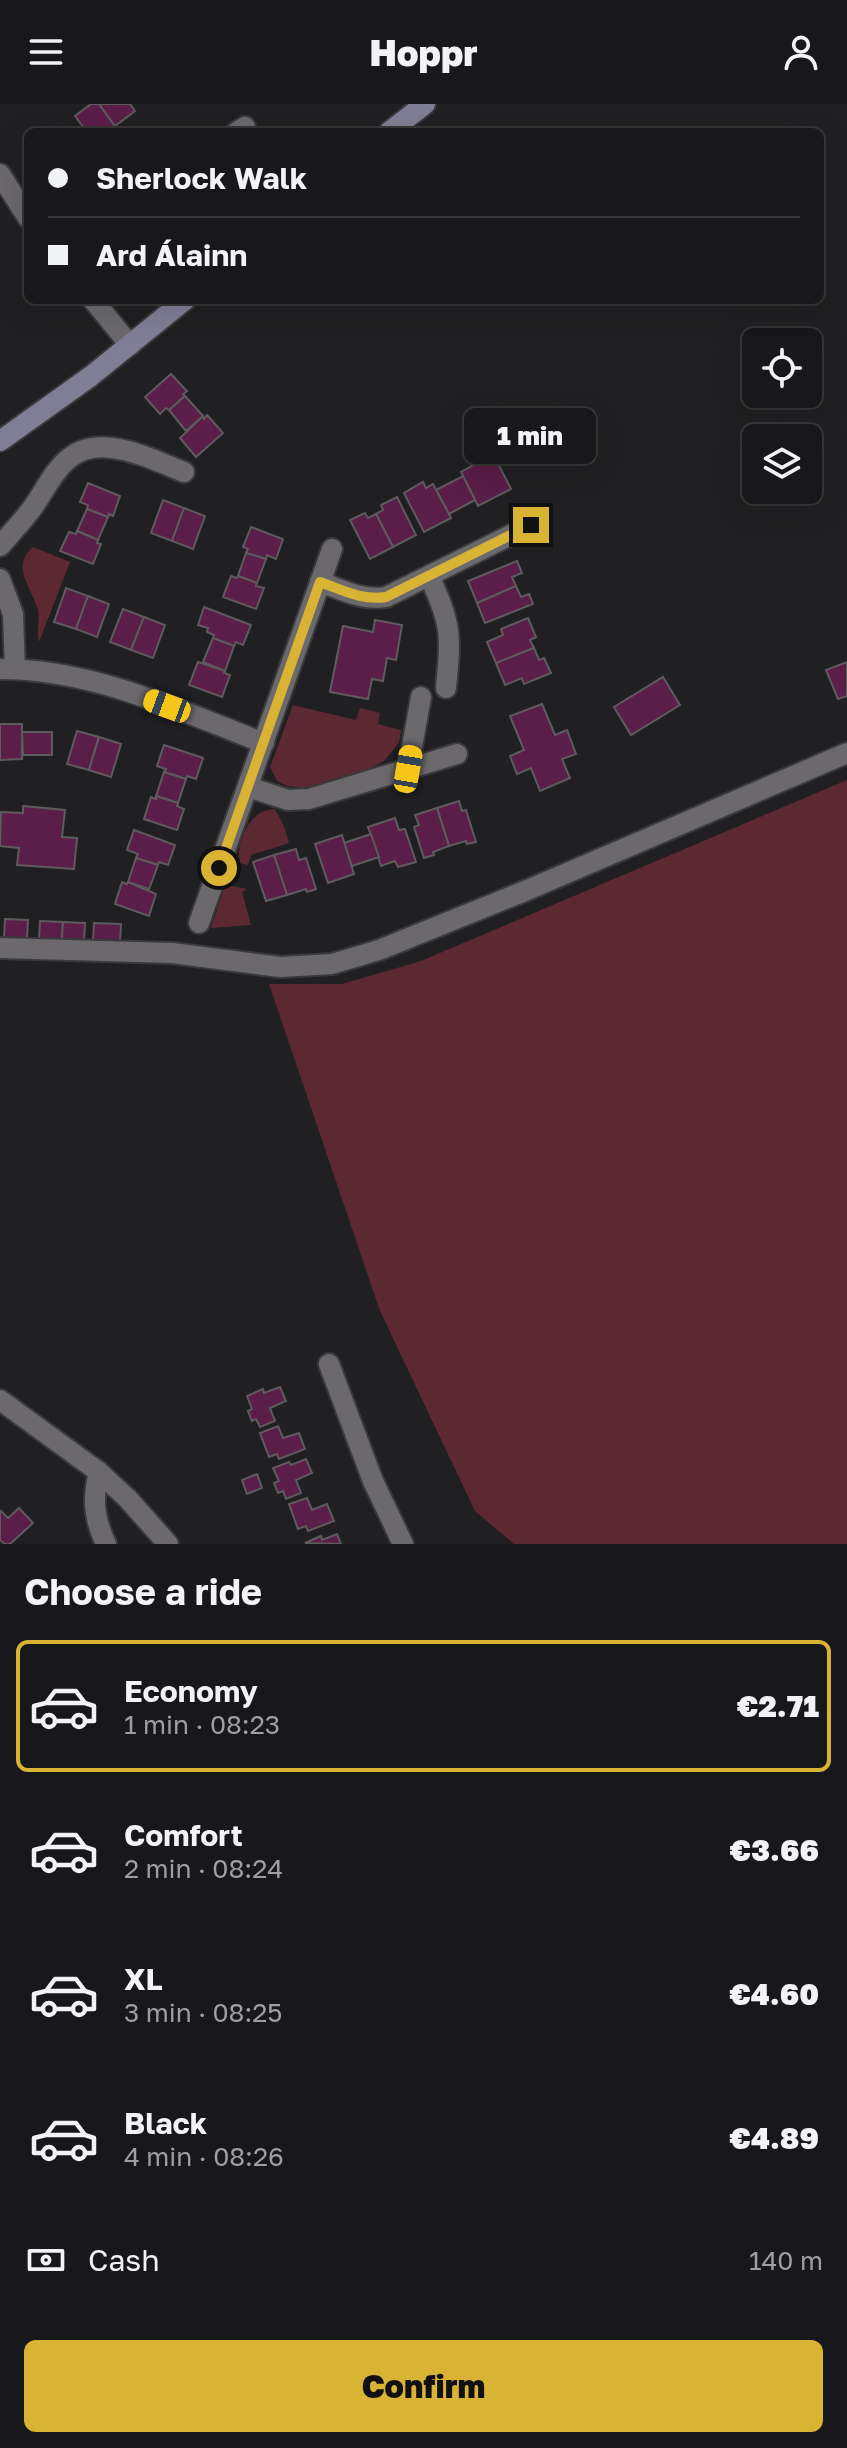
<!DOCTYPE html>
<html lang="en">
<head>
<meta charset="utf-8">
<style>
  :root { --surface:#181719; --page:#212022; --text:#f1f3f6; --muted:#9f9fa2; --line:#363638; --accent:#d9b334 }
  body { margin:0; font-family:"Golos Text",sans-serif; background:var(--page); color:var(--text); height:100vh; display:flex; flex-direction:column; font-size:30px; white-space:nowrap }
  * { box-sizing:border-box; margin:0 }
  p { font-size:26px; color:var(--muted) }
  .icon { flex:none; width:44px; height:44px; fill:none; stroke:currentColor; stroke-width:2; stroke-linecap:round; stroke-linejoin:round }
  .map { position:relative; height:1440px; overflow:hidden }
  .sheet { display:flex; flex-direction:column; background:var(--surface); flex:1 }
  .sheet>* { flex:none }
  .banner { position:absolute; left:24px; top:24px; width:800px; height:176px; border-radius:12px; box-shadow:0 8px 32px #0002,0 0 0 2px var(--line); display:grid; align-content:center; height:176px; padding:0 24px; background:var(--surface) }
  .buttons { position:absolute; left:742px; top:224px; display:grid; gap:16px }
  .buttons a { display:grid; place-items:center; width:80px; height:80px; border-radius:12px; background:var(--surface); box-shadow:0 8px 32px #0002,0 0 0 2px var(--line); font-size:40px }
  .end { position:absolute; width:36px; height:36px; margin:-18px; border:10px solid #d9b334; background:#111; box-shadow:0 0 0 4px #111 }
  .from { border-radius:50% }
  .bubble { position:absolute; height:56px; border-radius:12px; background:var(--surface); box-shadow:0 8px 32px #0002,0 0 0 2px var(--line); font-size:26px; font-weight:800; line-height:56px; text-align:center }
  .car { position:absolute; width:24px; height:48px; margin:-24px -12px; border-radius:10px; box-shadow:0 0 6px 2px #0007; background:linear-gradient(#f5c518 24%,#345 0 40%,#f5c518 0 76%,#345 0 86%,#f5c518 0) }
  .banner b { display:flex; align-items:center; gap:28px; height:76px; font-size:30px }
  .banner b+b { border-top:2px solid var(--line) }
  .banner i { width:20px; height:20px; background:var(--text) }
  ul { padding:0; list-style:none }
  li { display:flex; align-items:center; gap:24px; height:132px; margin:0 16px 12px; padding:0 8px; border:4px solid transparent; border-radius:12px }
  li div { flex:1 }
  li b { display:block; font-size:30px }
  li em { font-style:normal; font-weight:800 }
  li.selected { border-color:var(--accent) }
  li>.icon { width:72px; height:72px; stroke-width:1.5 }
  h2 { padding:0 24px; font-size:36px; line-height:96px }
  .pay { display:flex; align-items:center; gap:20px; height:88px; padding:0 24px; font-size:30px }
  .pay p { margin-inline-start:auto }
  .cta { display:flex; gap:16px; margin-top:auto; padding:16px 24px }
  .cta a { flex:1; height:92px; border-radius:12px; background:var(--accent); color:#111; font-size:32px; font-weight:800; line-height:92px; text-align:center }
  header { display:flex; justify-content:space-between; align-items:center; height:104px; padding:0 24px; background:var(--surface); font-size:36px; font-weight:800 }
  .map>svg:first-child { display:block }
  .green { fill:#5c2933 }
  .building { fill:#5a1e48; stroke:#5e5b5d; stroke-width:2 }
  .lines { fill:none; stroke-linecap:round; stroke-linejoin:round }
  .street-casing { stroke:#3a393b; stroke-width:24 }
  .secondary-casing { stroke:#3a393b; stroke-width:24 }
  .street { stroke:#6b696c; stroke-width:20 }
  .secondary { stroke:#807e94; stroke-width:20 }
  .route { stroke:#d9b334; stroke-width:10 }
</style>
</head>
<body>
<header><svg class="icon" aria-label="menu" viewBox="0 0 24 24"><path d="M4 6h16M4 12h16M4 18h16"/></svg>Hoppr<svg class="icon" aria-label="person" viewBox="0 0 24 24"><circle cx="12" cy="8" r="4"/><path d="M4 21q1-7 8-7t8 7"/></svg></header>
<div class="map">
<svg width="847" height="1440" viewBox="0 0 847 1440">
  <rect width="100%" height="100%" fill="#201f21"/>
  <g class="green">
    <path d="M33 443 70 458 39 538C36 527 40 517 38 506 32 484 10 462 33 443Z"/>
    <path d="M293 601 356 616 360 604 380 609 378 620 401 626 399 639 384 657 371 664 304 684 287 682 277 677 270 663Z"/>
    <path d="M847 676V1440H514L475 1407 380 1207 269 880H342L421 857Z"/>
    <path d="M275 705 284 722 289 739 251 751 248 761 240 759C235 745 247 714 262 708 266 706 270 706 275 705Z"/>
    <path d="M232 782 247 785 242 788 251 821 211 824 224 785Z"/>
  </g>
  <g class="building">
    <path d="M91 0H99L115 22 108 28H87L75 12Z"/>
    <path d="M99 0H130L135 7 115 22Z"/>
    <path d="M171 270 187 287 183 290 185 292 169 306 166 304 160 310 145 293Z"/>
    <path d="M185 292 203 312 186 327 169 306Z"/>
    <path d="M207 311 223 329 196 353 180 334 203 312 204 315Z"/>
    <path d="M490 344 511 385 478 402 461 368 477 359 474 353Z"/>
    <path d="M463 372 475 396 449 410 436 386Z"/>
    <path d="M423 378 426 384 433 380 451 414 424 428 404 389Z"/>
    <path d="M88 379 120 392 113 412 109 410 108 413 87 405 88 401 80 398Z"/>
    <path d="M397 393 416 431 393 443 376 410 383 406 381 401Z"/>
    <path d="M163 396 184 404 172 437 151 429Z"/>
    <path d="M184 404 205 412 193 445 172 437Z"/>
    <path d="M87 405 108 413 98 436 77 427Z"/>
    <path d="M365 409 368 414 376 410 393 443 370 455 350 416Z"/>
    <path d="M251 423 283 435 276 455 267 451 266 455 246 449 248 445 243 443Z"/>
    <path d="M77 427 98 436 97 439 101 440 93 460 60 447 69 428 76 430Z"/>
    <path d="M246 449 266 455 257 479 238 472Z"/>
    <path d="M517 457 522 469 512 473 516 482 477 499 468 477Z"/>
    <path d="M231 472 237 474 238 472 257 479 256 482 264 484 256 505 223 493Z"/>
    <path d="M516 482 521 493 529 490 533 500 485 519 477 499Z"/>
    <path d="M66 484 88 492 76 525 54 518Z"/>
    <path d="M88 492 109 500 97 533 76 525Z"/>
    <path d="M204 503 251 521 243 541 236 538 234 542 213 534 214 531 207 528 208 524 198 521Z"/>
    <path d="M123 505 144 513 131 546 110 538Z"/>
    <path d="M144 513 165 521 153 554 131 546Z"/>
    <path d="M528 514 536 533 530 536 534 544 496 559 487 538 503 531 501 525Z"/>
    <path d="M375 516 402 521 396 556 387 554 383 577 372 575 368 595 330 588 343 522 373 528Z"/>
    <path d="M213 534 234 542 225 567 203 558Z"/>
    <path d="M534 544 539 556 544 554 551 569 524 580 522 574 505 581 496 559Z"/>
    <path d="M198 558 225 567 224 569 230 571 222 593 189 581Z"/>
    <path d="M847 558V592L838 595 826 566Z"/>
    <path d="M663 573 680 601 631 631 614 603Z"/>
    <path d="M542 600 555 631 567 626 576 650 562 655 570 674 540 687 531 664 517 670 510 652 524 646 510 612Z"/>
    <path d="M0 620H22V655L0 656Z"/>
    <path d="M77 627 99 633 89 666 67 660Z"/>
    <path d="M22 628H52V651H23Z"/>
    <path d="M99 633 121 640 111 673 89 666Z"/>
    <path d="M164 641 203 654 196 675 187 672 186 675 164 668 166 665 157 662Z"/>
    <path d="M164 668 186 675 178 699 156 692Z"/>
    <path d="M156 692 178 699 177 702 184 705 177 726 144 715 151 693 156 695Z"/>
    <path d="M459 697 462 707 466 706 476 738 467 740 466 737 449 742 437 704Z"/>
    <path d="M23 702 65 706 62 733 77 734 74 765 17 761 19 744 0 742 1 708 23 709Z"/>
    <path d="M437 704 449 742 433 748 434 751 424 754 414 723 419 721 415 711Z"/>
    <path d="M395 714 399 726 405 725 416 758 398 763 395 757 381 762 368 723Z"/>
    <path d="M134 726 175 741 168 761 159 758 158 761 136 754 138 750 127 746Z"/>
    <path d="M371 730 379 753 352 762 344 739Z"/>
    <path d="M342 731 354 770 328 779 315 740Z"/>
    <path d="M296 745 299 756 306 754 316 785 307 788 306 785 287 791 274 751Z"/>
    <path d="M274 751 287 791 266 797 253 758Z"/>
    <path d="M136 754 158 761 149 785 128 778Z"/>
    <path d="M122 778 127 780 128 778 156 790 149 812 115 800Z"/>
    <path d="M5 815 28 816 27 834H4Z"/>
    <path d="M40 817 63 818 62 836 39 835Z"/>
    <path d="M63 818 85 819 84 837 62 836Z"/>
    <path d="M94 819 121 820 120 839 93 837Z"/>
    <path d="M280 1283 286 1297 270 1304 275 1317 260 1323 256 1315 252 1317 248 1307 252 1305 247 1292 263 1285 264 1289Z"/>
    <path d="M278 1322 283 1334 299 1329 305 1345 279 1355 277 1350 269 1353 260 1329Z"/>
    <path d="M306 1355 312 1369 296 1376 301 1389 286 1395 283 1387 278 1389 274 1379 279 1377 273 1364 289 1358 291 1361Z"/>
    <path d="M257 1370 262 1384 247 1390 242 1376Z"/>
    <path d="M307 1394 312 1406 327 1400 334 1417 308 1427 306 1422 298 1425 289 1400Z"/>
    <path d="M19 1404 33 1419 10 1440H5L0 1436V1409L1 1407 8 1414Z"/>
    <path d="M337 1430 341 1440 305 1439 321 1432 322 1436Z"/>
  </g>
  <g class="lines">
    <g class="street-casing">
      <g id="street">
        <path d="M237 28 245 23"/>
        <path d="M0 70 28 114"/>
        <path d="M93 196 130 241"/>
        <path d="M0 442C11 429 23 417 33 403 54 373 65 338 112 344 137 347 161 359 184 368"/>
        <path d="M429 472C452 520 451 532 446 584"/>
        <path d="M0 475 13 510 15 565"/>
        <path d="M320 478C342 486 363 497 386 493L531 421"/>
        <path d="M0 565C93 565 178 606 264 639"/>
        <path d="M408 665 421 593"/>
        <path d="M248 683 288 696 309 695 457 650"/>
        <path d="M199 819 332 445"/>
        <path d="M0 844 172 849 280 863 332 860 379 846 525 787 847 649"/>
        <path d="M329 1260 373 1377 403 1440"/>
        <path d="M0 1296 99 1368 128 1395 168 1440"/>
        <path d="M99 1368C92 1394 94 1415 106 1440"/>
      </g>
    </g>
    <g class="secondary-casing">
      <g id="secondary">
        <path d="M389 28 425 0"/>
        <path d="M0 337 91 272 185 196"/>
      </g>
    </g>
    <use href="#street" class="street"/>
    <use href="#secondary" class="secondary"/>
  </g>
  <g class="lines">
    <path class="route" d="M219 764 320 478C342 486 363 497 386 493L531 421"/>
  </g>
</svg>
<div class="buttons">
<a><svg class="icon" aria-label="locate" viewBox="0 0 24 24"><circle cx="12" cy="12" r="6"/><path d="M12 2v4M12 18v4M2 12h4M18 12h4"/></svg></a>
<a><svg class="icon" aria-label="layers" viewBox="0 0 24 24"><path d="M12 4l9 5-9 5-9-5zM3 14l9 5 9-5"/></svg></a>
</div>
<i class="end from" style="left:219px;top:764px"></i>
<i class="end" style="left:531px;top:421px"></i>
<div class="bubble" style="left:464px;top:304px;width:132px">1 min</div>
<i class="car" style="left:167px;top:602px;rotate:290deg"></i>
<i class="car" style="left:408px;top:665px;rotate:10deg"></i>
<div class="banner">
<b><i class="from"></i>Sherlock Walk</b>
<b><i></i>Ard Álainn</b>
</div>
</div>
<section class="sheet">
<h2>Choose a ride</h2>
<ul>
<li class="selected"><svg class="icon" aria-label="car" viewBox="0 0 24 24"><path d="M5 17H2v-5l4-1 3-4h7l3 4 3 1v5h-3M9 17h6M6 11h13"/><circle cx="7" cy="17" r="2"/><circle cx="17" cy="17" r="2"/></svg><div><b>Economy</b><p>1 min · 08:23</p></div><em>€2.71</em></li>
<li><svg class="icon" aria-label="car" viewBox="0 0 24 24"><path d="M5 17H2v-5l4-1 3-4h7l3 4 3 1v5h-3M9 17h6M6 11h13"/><circle cx="7" cy="17" r="2"/><circle cx="17" cy="17" r="2"/></svg><div><b>Comfort</b><p>2 min · 08:24</p></div><em>€3.66</em></li>
<li><svg class="icon" aria-label="car" viewBox="0 0 24 24"><path d="M5 17H2v-5l4-1 3-4h7l3 4 3 1v5h-3M9 17h6M6 11h13"/><circle cx="7" cy="17" r="2"/><circle cx="17" cy="17" r="2"/></svg><div><b>XL</b><p>3 min · 08:25</p></div><em>€4.60</em></li>
<li><svg class="icon" aria-label="car" viewBox="0 0 24 24"><path d="M5 17H2v-5l4-1 3-4h7l3 4 3 1v5h-3M9 17h6M6 11h13"/><circle cx="7" cy="17" r="2"/><circle cx="17" cy="17" r="2"/></svg><div><b>Black</b><p>4 min · 08:26</p></div><em>€4.89</em></li>
</ul>
<div class="pay"><svg class="icon" aria-label="cash" viewBox="0 0 24 24"><path d="M3 7h18v10H3z"/><circle cx="12" cy="12" r="2"/></svg>Cash<p>140 m</p></div>
<div class="cta"><a>Confirm</a></div>
</section>
</body>
</html>
